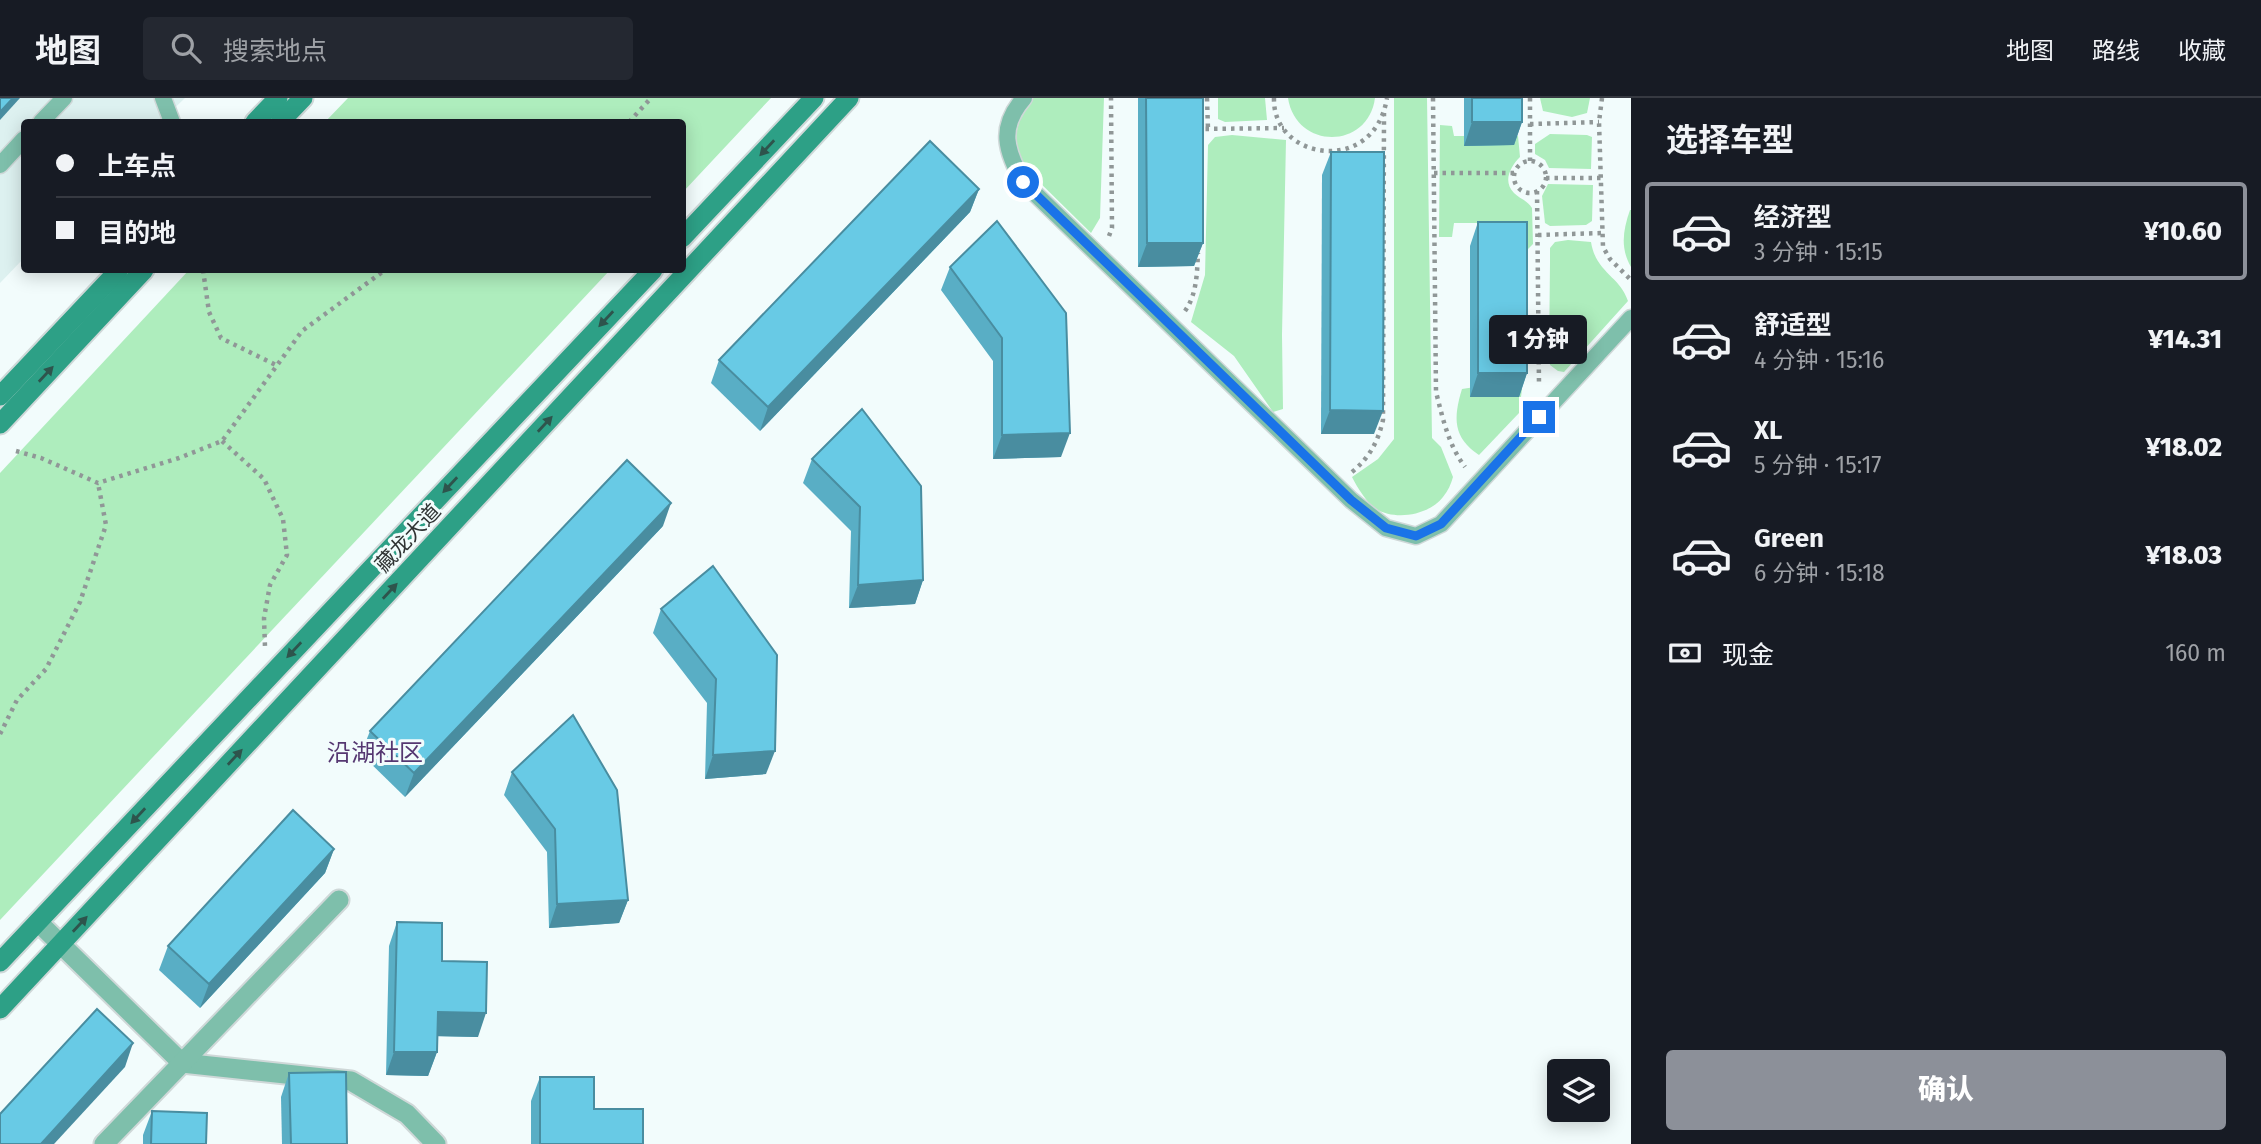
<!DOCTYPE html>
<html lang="zh">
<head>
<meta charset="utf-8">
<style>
  :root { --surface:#171b24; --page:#242831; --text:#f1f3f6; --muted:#9ea1a6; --line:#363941; --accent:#8c9099 }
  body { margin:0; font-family:"Fira Sans","Noto Sans SC",sans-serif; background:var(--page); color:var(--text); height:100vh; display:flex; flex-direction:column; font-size:26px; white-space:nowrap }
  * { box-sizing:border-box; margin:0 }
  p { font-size:23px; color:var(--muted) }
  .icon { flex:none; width:38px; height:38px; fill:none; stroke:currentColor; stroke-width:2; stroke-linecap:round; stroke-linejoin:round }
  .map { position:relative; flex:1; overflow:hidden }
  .panel { display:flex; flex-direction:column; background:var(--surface); width:630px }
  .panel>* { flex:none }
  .hud { position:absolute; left:21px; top:21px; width:665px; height:154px; border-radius:7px; box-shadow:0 4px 18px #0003; display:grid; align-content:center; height:154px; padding:0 35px; background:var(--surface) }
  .tools { position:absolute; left:1547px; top:961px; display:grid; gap:14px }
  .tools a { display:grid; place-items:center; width:63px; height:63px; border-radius:7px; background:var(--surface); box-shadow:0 4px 18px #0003; font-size:35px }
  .end { position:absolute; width:32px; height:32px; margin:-16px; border:9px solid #1a73e8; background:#fff; box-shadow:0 0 0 4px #fff }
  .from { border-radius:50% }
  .bubble { position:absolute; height:49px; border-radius:7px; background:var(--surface); box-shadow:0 4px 18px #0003; font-size:23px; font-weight:800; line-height:49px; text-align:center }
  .hud b { display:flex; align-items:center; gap:24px; height:66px; font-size:26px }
  .hud b+b { border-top:2px solid var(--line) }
  .hud i { width:18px; height:18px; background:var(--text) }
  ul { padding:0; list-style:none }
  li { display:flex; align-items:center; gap:21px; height:98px; margin:0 14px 10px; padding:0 21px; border:4px solid transparent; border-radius:7px }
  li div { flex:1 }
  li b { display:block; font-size:26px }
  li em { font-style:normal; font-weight:800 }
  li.selected { border-color:var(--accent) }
  li>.icon { width:63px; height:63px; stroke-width:1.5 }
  h2 { padding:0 35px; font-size:32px; line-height:84px }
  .pay { display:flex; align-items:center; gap:18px; height:77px; padding:0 35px; font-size:26px }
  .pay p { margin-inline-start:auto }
  .button { display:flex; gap:14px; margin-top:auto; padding:14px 35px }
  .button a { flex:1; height:80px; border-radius:7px; background:var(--accent); color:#fff; font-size:28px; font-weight:800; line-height:80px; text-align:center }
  header { display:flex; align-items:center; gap:42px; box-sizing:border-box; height:98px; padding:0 35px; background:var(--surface); border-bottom:2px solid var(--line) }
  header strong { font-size:33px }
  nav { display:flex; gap:38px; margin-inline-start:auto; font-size:24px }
  .search { width:490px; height:63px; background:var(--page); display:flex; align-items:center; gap:18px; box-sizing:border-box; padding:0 24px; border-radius:7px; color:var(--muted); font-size:26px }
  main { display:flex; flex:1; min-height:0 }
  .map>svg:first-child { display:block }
  .built { fill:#ddf1f0 }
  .green { fill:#aeedbd }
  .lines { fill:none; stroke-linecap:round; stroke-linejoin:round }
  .service-casing { stroke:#cfd8d8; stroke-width:19 }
  .minor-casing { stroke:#cfd8d8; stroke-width:23 }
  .secondary-casing { stroke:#cfd8d8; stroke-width:23 }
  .path { stroke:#909797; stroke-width:4.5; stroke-dasharray:3.5 5; stroke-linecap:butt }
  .service { stroke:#7ebfab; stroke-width:16 }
  .minor { stroke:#7ebfab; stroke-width:19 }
  .secondary { stroke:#2da086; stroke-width:19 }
  .wall { fill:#59aec5 }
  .shaded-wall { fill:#498da0 }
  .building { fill:#68cae5; stroke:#498da0; stroke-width:2 }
  .oneway { fill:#2e544c }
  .route { stroke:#1a73e8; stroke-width:9 }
  .labels { text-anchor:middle; stroke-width:6; stroke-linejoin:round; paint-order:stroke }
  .street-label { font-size:21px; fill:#2f3333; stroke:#f2fcfc }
  .quarter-label { font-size:24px; fill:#553771; stroke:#f2fcfc }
</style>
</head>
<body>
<header>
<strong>地图</strong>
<div class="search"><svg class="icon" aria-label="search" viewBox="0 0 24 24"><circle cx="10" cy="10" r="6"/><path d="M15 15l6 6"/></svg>搜索地点</div>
<nav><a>地图</a><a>路线</a><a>收藏</a></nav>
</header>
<main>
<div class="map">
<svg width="1631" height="1046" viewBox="0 0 1631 1046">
  <rect width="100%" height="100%" fill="#f2fcfc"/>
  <path class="built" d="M0 0H185L160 24H24V160L0 185Z"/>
  <g class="green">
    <path d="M348 0H771L683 94 682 24H325Z"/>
    <path d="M1033 0H1104L1100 120 1091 135 1027 72C1009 48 1015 22 1033 0Z"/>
    <path d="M1218 0H1265L1267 22 1225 24 1218 21Z"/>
    <path d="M1288 0H1375C1368 52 1296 52 1288 0Z"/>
    <path d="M1394 0H1427L1432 340 1441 349 1453 379C1451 386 1448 393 1443 399 1429 417 1396 423 1376 411 1367 405 1357 389 1352 379L1378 361 1394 341Z"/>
    <path d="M1540 0H1590L1587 15 1572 19 1543 13Z"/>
    <path d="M1440 27 1452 28 1454 38H1518L1520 59C1511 68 1502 83 1514 95 1520 101 1527 102 1532 110L1533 146 1524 155 1494 125H1454L1452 139H1439Z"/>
    <path d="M1550 36 1587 37 1592 39 1591 71 1549 70 1545 62 1535 56V46Z"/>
    <path d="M1232 37 1286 42 1282 237 1283 311 1273 314 1234 258 1191 224 1205 177 1208 47 1215 39Z"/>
    <path d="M1548 86 1593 87 1592 123 1586 127 1550 128 1545 125 1542 98Z"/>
    <path d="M1630 112H1631V169C1620 150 1623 132 1630 112Z"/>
    <path d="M1568 142 1591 144C1596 175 1620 178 1628 203L1564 274 1558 273 1550 267 1549 261 1550 164V150L1555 144Z"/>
    <path d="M189 172H610L0 822V375Z"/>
    <path d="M1501 285 1522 291 1519 315 1479 357C1453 340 1453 320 1462 291Z"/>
  </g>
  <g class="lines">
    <g class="service-casing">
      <g id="service">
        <path d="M163 0 172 24"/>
        <path d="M1024 0C998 30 1006 52 1023 84L1351 402 1386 430 1416 438 1441 426 1631 220"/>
        <path d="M41 24 64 0"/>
        <path d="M0 67 24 41"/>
      </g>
    </g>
    <g class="minor-casing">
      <g id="minor">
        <path d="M38 824 182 965 351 983 407 1016 436 1046"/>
        <path d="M104 1046 339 802"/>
      </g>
    </g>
    <g class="secondary-casing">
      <g id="secondary">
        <path d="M255 24 278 0"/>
        <path d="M280 24 303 0"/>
        <path d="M682 140 814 0"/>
        <path d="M0 298 119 172"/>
        <path d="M0 326 144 172"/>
        <path d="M0 864 653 172"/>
        <path d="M0 911 849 0"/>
      </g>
    </g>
    <g class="path">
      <path d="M1207 0 1208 31"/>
      <path d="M1274 0C1272 62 1374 79 1387 0"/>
      <path d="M1433 0 1436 294C1443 321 1448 346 1465 369"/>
      <path d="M1530 0V63"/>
      <path d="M1602 0 1599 24 1603 149 1610 161 1631 182"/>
      <path d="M629 24 651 0"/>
      <path d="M1530 26 1599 24"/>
      <path d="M1200 34V31L1284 30"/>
      <circle cx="1530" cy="79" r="16"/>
      <path d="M1434 75H1514"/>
      <path d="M1546 80H1601"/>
      <path d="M1537 93 1539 287"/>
      <path d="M1538 137 1602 135"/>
      <path d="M1109 138 1112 130 1111 0"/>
      <path d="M203 172 209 214 221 240 278 268"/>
      <path d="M1185 213C1197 196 1197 175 1198 155"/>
      <path d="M222 343 264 381 283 421 287 457 270 487 264 520 265 549"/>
      <path d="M16 353 41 360 98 385 179 360 222 343 302 233 385 172"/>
      <path d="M1352 374C1369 360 1378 344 1383 322L1384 15"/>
      <path d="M0 636 17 602 46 571 80 504 106 427 98 385"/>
    </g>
    <use href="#service" class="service"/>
    <use href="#minor" class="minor"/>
    <use href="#secondary" class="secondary"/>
  </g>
  <g class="wall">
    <path d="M1138 0H1203V145L1194 168 1138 169Z"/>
    <path d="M1464 0H1522V24L1514 47 1464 48Z"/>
    <path d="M1331 54 1374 336H1321L1322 77Z"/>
    <path d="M979 91 970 114 760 333 711 285 719 262Z"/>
    <path d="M997 123 1061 359 993 361V263L941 192 950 169Z"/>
    <path d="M1478 124 1527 275 1519 299H1470V148Z"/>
    <path d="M862 311 923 482 915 506 849 510 851 433 803 385 812 361Z"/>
    <path d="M663 428 405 699 361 656 370 633Z"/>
    <path d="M713 468 766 676 705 681 707 605 653 535 661 511Z"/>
    <path d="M512 674 628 802 619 825 549 830 547 754 504 697Z"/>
    <path d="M334 751 325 775 200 910 159 872 168 848Z"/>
    <path d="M397 824 442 863 478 939 437 938V954L428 978 386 977 389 848Z"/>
    <path d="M289 975 347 1046H282L281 999Z"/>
    <path d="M540 979 594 1011 643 1046H531V1003Z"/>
    <path d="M152 1013 206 1046H143V1037Z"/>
  </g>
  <g class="shaded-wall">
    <path d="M13 0H20L0 22V14Z"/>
    <path d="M1472 24H1522L1514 47 1464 48Z"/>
    <path d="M979 91 970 114 760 333 768 309Z"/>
    <path d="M1147 145H1203L1194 168 1138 169Z"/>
    <path d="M1478 275H1527L1519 299H1470Z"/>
    <path d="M1330 312 1383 313 1374 336H1321Z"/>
    <path d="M1070 335 1061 359 993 361 1002 337Z"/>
    <path d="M671 405 663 428 405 699 414 675Z"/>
    <path d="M923 482 915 506 849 510 858 487Z"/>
    <path d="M775 653 766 676 705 681 713 657Z"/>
    <path d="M334 751 325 775 200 910 209 886Z"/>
    <path d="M628 802 619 825 549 830 557 806Z"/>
    <path d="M438 914 486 915 478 939 429 938Z"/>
    <path d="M133 945 125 969 54 1046H41Z"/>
    <path d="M394 954H437L428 978 386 977Z"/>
  </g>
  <g class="building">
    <path d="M0 0H13L0 14Z"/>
    <path d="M1146 0H1203V145H1147Z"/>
    <rect x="1472" y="0" width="50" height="24"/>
    <path d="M930 43 979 91 768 309 719 262Z"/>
    <path d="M1331 54H1384L1383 313 1330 312Z"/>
    <path d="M997 123 1066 215 1070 335 1002 337V240L950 169Z"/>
    <rect x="1478" y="124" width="49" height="151"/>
    <path d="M862 311 921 388 923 482 858 487 860 409 812 361Z"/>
    <path d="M627 362 671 405 414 675 370 633Z"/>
    <path d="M713 468 777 557 775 653 713 657 716 581 661 511Z"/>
    <path d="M573 617 617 692 628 802 557 806 555 731 512 674Z"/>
    <path d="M293 712 334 751 209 886 168 848Z"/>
    <path d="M397 824 442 825V863L487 864 486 915 438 914 437 954H394Z"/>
    <path d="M97 911 133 945 41 1046H0V1016Z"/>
    <path d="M346 974 347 1046H291L289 975Z"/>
    <path d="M540 979H594V1011H643V1046H540Z"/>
    <path d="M152 1013 207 1015 206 1046H151Z"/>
  </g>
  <defs><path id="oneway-solid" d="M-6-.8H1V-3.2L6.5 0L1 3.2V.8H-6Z" transform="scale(1.75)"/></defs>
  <g class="oneway">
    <use href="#oneway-solid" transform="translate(767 50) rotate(133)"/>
    <use href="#oneway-solid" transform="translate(606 221) rotate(133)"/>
    <use href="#oneway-solid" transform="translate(46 276) rotate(-47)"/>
    <use href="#oneway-solid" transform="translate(545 326) rotate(-47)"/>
    <use href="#oneway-solid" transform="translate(450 387) rotate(133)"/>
    <use href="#oneway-solid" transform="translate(390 493) rotate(-47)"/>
    <use href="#oneway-solid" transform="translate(294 552) rotate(133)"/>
    <use href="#oneway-solid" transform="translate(235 659) rotate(-47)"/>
    <use href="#oneway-solid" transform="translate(138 718) rotate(133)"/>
    <use href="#oneway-solid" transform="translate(80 826) rotate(-47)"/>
  </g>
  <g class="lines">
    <path class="route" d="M1023 84 1351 402 1386 430 1416 438 1441 426 1539 319"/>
  </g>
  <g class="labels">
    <g class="street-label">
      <text transform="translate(408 440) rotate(-47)" y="7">藏龙大道</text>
    </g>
    <g class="quarter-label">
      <text x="375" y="663">沿湖社区</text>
    </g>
  </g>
</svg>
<div class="tools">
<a><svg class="icon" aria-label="layers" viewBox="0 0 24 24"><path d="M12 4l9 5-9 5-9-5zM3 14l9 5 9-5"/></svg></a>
</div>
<i class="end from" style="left:1023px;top:84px"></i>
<i class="end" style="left:1539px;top:319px"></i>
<div class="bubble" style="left:1489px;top:217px;width:98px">1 分钟</div>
<div class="hud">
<b><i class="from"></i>上车点</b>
<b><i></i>目的地</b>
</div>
</div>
<section class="panel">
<h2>选择车型</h2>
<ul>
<li class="selected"><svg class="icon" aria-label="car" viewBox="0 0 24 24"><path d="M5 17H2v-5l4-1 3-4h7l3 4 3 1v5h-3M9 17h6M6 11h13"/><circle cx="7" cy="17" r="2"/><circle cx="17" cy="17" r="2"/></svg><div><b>经济型</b><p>3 分钟 · 15:15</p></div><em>¥10.60</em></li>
<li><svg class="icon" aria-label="car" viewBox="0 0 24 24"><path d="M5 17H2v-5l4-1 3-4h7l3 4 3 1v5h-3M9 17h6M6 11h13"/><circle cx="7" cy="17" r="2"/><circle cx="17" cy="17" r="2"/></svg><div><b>舒适型</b><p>4 分钟 · 15:16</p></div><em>¥14.31</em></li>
<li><svg class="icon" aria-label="car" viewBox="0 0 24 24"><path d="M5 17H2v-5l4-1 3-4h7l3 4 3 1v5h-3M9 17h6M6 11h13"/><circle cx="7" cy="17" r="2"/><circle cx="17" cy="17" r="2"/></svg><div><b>XL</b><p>5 分钟 · 15:17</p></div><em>¥18.02</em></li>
<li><svg class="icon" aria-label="car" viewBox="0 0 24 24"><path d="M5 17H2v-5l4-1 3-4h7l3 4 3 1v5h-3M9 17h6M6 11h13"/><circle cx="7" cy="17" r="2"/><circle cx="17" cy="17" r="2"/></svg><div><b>Green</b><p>6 分钟 · 15:18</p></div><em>¥18.03</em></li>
</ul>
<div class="pay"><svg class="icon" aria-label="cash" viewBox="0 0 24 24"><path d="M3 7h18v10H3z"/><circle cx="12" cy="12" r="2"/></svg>现金<p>160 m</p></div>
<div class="button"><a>确认</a></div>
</section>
</main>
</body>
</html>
